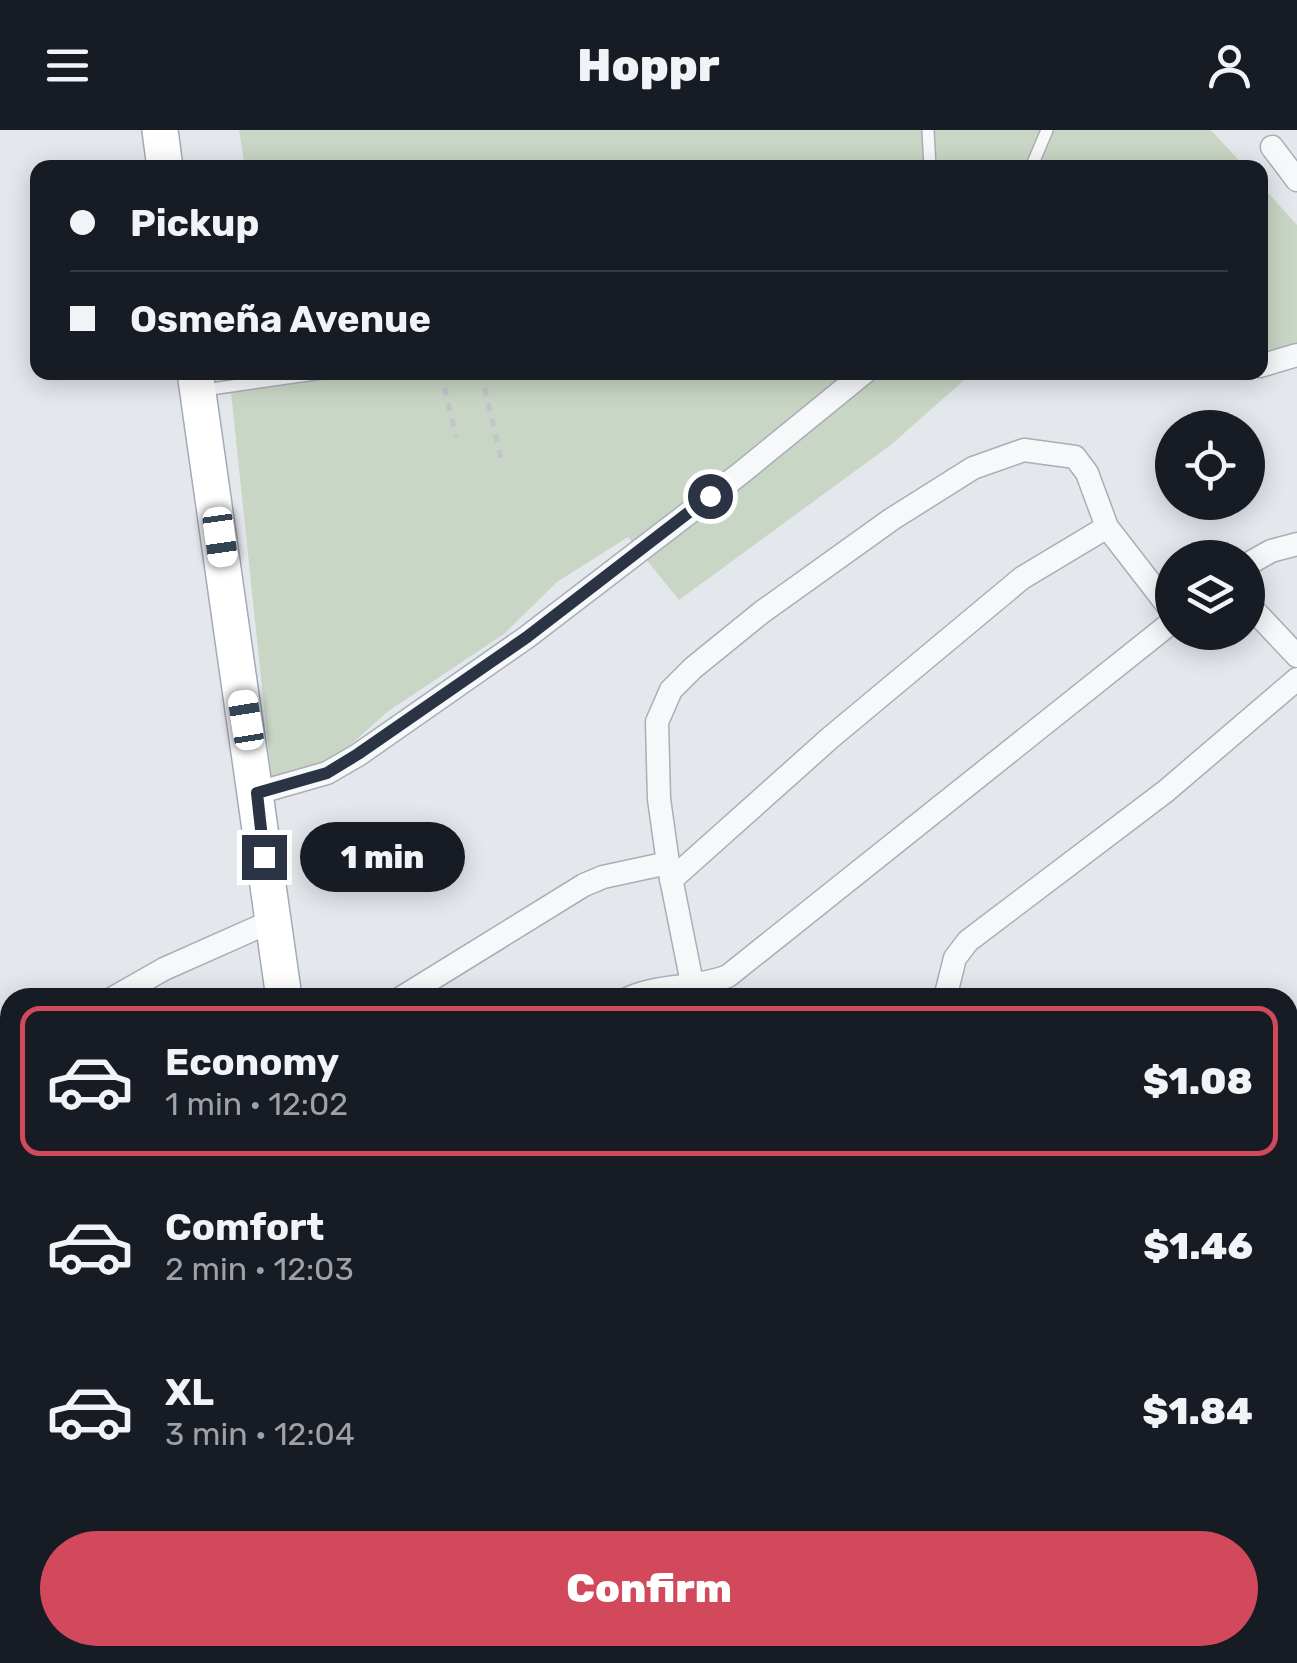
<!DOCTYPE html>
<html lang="en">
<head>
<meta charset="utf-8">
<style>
  :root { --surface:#171b24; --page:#242831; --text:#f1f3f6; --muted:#9ea1a6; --line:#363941; --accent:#d1495b }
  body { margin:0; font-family:Rubik,sans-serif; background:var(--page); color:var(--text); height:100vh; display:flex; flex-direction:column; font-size:38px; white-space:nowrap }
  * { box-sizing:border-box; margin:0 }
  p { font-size:32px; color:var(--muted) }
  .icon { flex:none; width:55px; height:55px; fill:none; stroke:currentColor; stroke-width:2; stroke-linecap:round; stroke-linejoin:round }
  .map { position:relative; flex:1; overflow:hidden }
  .drawer { position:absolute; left:0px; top:858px; width:1298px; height:678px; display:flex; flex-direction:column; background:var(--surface); border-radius:30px 30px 0 0; box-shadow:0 5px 25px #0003 }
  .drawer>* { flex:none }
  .top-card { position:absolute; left:30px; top:30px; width:1238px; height:220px; border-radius:20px; box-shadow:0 5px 25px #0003; display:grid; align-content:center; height:220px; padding:0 40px; background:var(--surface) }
  .tools { position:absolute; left:1155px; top:280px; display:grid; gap:20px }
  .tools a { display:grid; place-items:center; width:110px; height:110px; border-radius:50%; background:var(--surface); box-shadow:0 5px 25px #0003; font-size:50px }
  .end { position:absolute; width:45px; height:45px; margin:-22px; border:12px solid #2b3445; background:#fff; box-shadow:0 0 0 5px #fff }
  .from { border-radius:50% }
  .bubble { position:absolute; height:70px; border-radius:35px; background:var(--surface); box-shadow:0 5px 25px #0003; font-size:32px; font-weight:800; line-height:70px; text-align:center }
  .car { position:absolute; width:30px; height:60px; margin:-30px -15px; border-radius:12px; box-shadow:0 0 8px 2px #0007; background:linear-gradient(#fff 24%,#345 0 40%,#fff 0 76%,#345 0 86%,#fff 0) }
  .top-card b { display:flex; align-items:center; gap:35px; height:95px; font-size:38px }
  .top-card b+b { border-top:2px solid var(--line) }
  .top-card i { width:25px; height:25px; background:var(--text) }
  ul { padding:18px 0 0; list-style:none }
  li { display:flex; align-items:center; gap:30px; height:150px; margin:0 20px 15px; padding:0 20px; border:5px solid transparent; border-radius:20px }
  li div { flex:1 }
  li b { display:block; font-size:38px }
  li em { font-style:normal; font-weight:800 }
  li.current { border-color:var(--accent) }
  li>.icon { width:90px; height:90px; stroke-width:1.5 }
  .button { display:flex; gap:20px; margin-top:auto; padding:20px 40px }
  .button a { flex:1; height:115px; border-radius:60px; background:var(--accent); color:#fff; font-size:40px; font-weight:800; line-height:115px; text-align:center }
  header { display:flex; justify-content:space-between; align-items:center; height:130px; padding:0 40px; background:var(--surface); font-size:45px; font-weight:800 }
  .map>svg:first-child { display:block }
  .green { fill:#c9d6c5 }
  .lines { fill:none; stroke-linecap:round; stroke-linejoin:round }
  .service-casing { stroke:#a9aeb7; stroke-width:14 }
  .minor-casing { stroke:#a9aeb7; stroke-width:25 }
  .primary-casing { stroke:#a3abb8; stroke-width:38 }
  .path { stroke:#c2c5cb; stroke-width:5; stroke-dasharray:8 8; stroke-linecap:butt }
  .service { stroke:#f7f8fa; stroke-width:11 }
  .minor { stroke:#f7f8fa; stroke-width:22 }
  .primary { stroke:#fff; stroke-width:35 }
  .route { stroke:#2b3445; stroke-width:12 }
</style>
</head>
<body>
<header><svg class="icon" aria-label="menu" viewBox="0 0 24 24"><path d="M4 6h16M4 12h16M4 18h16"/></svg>Hoppr<svg class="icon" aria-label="person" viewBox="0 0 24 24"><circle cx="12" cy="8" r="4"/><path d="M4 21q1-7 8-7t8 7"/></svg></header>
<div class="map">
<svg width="1297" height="1533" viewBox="0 0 1297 1533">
  <rect width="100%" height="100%" fill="#e4e7ec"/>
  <g class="green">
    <path d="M239 0H1211L1245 37 245 38Z"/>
    <path d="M1260 54 1297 95V222L1260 233Z"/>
    <path d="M229 243H972L892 314 679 470 628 407 557 452 504 504 387 582 324 639 272 653Z"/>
  </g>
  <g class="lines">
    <g class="service-casing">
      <g id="service">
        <path d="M928 0 930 38"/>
        <path d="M1031 38 1047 0"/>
        <path d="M204 260 329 242"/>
      </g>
    </g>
    <g class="minor-casing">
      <g id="minor">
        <path d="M1272 17 1297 50"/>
        <path d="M1260 236 1297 225"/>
        <path d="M1248 434 1271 421 1297 414"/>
        <path d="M1248 474 1297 526"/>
        <path d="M257 663 327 643 358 625 527 507 741 343 865 242"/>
        <path d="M671 750 830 608 1022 448 1107 397"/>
        <path d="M113 868 164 839 272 791"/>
        <path d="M401 868 584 755 603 747 668 733"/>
        <path d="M629 868C661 854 696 859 728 846L1172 492"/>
        <path d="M695 868 668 733 659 669 657 592 671 560 693 538 762 482 892 389 973 338 1024 320 1075 327 1087 343 1107 397 1172 481"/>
        <path d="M945 868 955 828 968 811 1166 661 1297 549"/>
        <path d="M0 948 10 940"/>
        <path d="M1288 1223 1297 1214"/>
        <path d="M1007 1525 1023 1533"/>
        <path d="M106 1533 114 1525"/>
        <path d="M668 1533 681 1525"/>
        <path d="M1055 1533 1059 1525"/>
      </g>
    </g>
    <g class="primary-casing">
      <g id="primary">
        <path d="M160 0 165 38"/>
        <path d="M195 242 284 868"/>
        <path d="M380 1525 381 1533"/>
      </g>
    </g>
    <g class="path">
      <path d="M441 242 456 307"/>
      <path d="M481 242 501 328"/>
    </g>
    <use href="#service" class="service"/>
    <use href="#minor" class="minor"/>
    <use href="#primary" class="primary"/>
  </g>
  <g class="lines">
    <path class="route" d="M264 727 257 663 327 643 358 624 527 507 710 366"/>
  </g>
</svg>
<div class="tools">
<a><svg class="icon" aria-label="locate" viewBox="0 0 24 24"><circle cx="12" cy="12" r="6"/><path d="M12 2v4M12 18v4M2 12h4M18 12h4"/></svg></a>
<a><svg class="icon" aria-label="layers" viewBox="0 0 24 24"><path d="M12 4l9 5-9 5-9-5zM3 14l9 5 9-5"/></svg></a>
</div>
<i class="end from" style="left:710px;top:366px"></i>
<i class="end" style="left:264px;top:727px"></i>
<div class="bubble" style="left:300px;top:692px;width:165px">1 min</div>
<i class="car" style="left:220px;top:407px;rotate:172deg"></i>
<i class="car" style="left:246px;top:590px;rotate:351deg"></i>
<div class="top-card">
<b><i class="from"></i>Pickup</b>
<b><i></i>Osmeña Avenue</b>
</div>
<section class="drawer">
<ul>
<li class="current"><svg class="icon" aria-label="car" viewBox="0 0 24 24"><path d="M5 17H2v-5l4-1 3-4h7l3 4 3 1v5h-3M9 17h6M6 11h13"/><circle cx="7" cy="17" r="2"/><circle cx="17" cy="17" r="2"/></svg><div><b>Economy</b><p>1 min · 12:02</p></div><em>$1.08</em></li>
<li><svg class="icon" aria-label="car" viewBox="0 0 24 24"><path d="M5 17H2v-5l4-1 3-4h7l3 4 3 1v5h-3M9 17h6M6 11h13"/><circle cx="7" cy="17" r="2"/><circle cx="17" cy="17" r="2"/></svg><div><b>Comfort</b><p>2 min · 12:03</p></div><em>$1.46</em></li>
<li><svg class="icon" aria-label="car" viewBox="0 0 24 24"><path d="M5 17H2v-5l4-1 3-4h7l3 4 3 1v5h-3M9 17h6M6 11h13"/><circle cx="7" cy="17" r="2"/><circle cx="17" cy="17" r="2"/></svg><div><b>XL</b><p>3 min · 12:04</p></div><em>$1.84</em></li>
</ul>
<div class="button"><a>Confirm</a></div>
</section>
</div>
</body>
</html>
